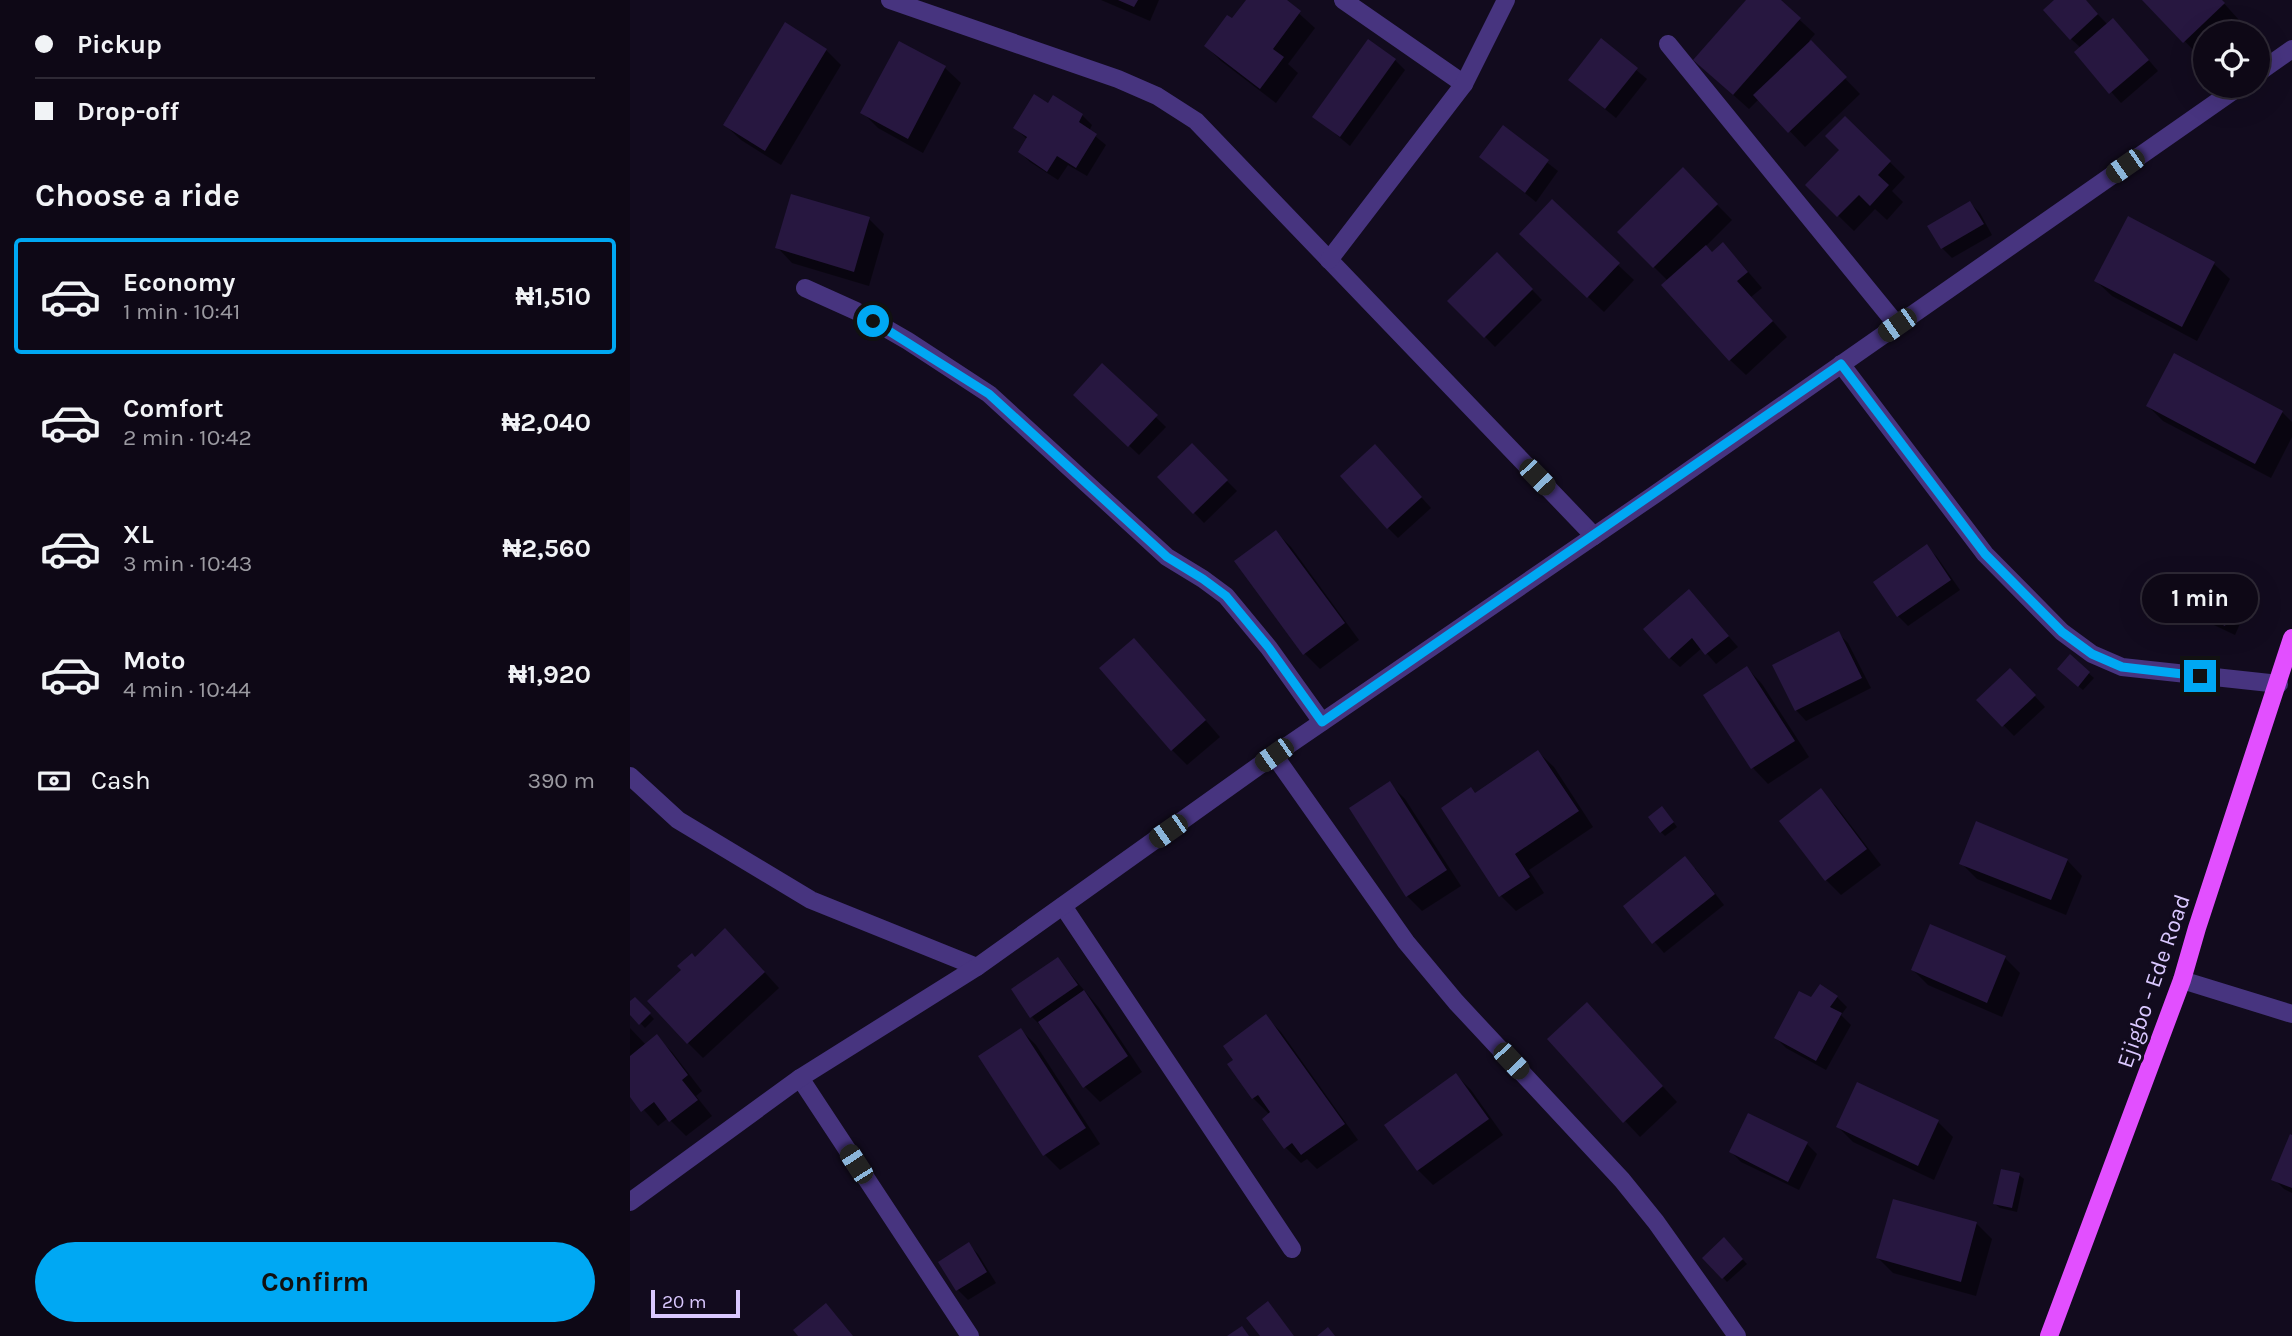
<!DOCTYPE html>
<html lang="en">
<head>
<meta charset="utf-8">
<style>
  :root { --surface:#0e0816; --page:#17111f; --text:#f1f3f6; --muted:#9b9aa1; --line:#2e2935; --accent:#00a8f3 }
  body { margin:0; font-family:Karla,sans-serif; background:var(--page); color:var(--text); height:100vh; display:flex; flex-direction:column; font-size:26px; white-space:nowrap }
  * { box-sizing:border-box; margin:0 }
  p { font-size:23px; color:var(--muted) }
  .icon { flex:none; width:38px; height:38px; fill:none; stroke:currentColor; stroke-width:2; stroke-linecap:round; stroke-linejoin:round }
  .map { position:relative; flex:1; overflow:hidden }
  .sheet { display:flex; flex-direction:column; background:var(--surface); width:630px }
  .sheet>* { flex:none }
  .guide { display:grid; align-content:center; height:154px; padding:0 35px; background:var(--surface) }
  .controls { position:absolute; left:1563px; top:21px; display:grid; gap:14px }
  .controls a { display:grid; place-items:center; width:77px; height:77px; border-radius:50%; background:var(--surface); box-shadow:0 7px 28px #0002,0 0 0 2px var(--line); font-size:35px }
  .scale { position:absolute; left:21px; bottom:18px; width:89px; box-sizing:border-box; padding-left:7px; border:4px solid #dac8ff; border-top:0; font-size:19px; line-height:24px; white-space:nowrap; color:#dac8ff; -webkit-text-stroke:5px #120b1e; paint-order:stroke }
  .end { position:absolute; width:32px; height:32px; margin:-16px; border:9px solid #00a8f3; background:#111; box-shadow:0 0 0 4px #111 }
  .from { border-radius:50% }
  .bubble { position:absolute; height:49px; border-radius:24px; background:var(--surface); box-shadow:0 7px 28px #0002,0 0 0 2px var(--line); font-size:23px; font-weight:700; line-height:49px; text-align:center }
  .car { position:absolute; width:21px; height:42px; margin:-21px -10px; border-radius:9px; box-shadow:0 0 5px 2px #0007; background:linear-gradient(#222 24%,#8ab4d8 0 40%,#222 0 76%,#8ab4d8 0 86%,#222 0) }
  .guide b { display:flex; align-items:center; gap:24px; height:66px; font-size:26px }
  .guide b+b { border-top:2px solid var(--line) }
  .guide i { width:18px; height:18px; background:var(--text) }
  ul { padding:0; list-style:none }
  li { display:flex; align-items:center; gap:21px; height:116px; margin:0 14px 10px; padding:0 21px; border:4px solid transparent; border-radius:7px }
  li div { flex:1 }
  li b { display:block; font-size:26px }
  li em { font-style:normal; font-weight:700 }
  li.on { border-color:var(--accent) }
  li>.icon { width:63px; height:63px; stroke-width:1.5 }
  h2 { padding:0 35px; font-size:32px; line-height:84px }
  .pay { display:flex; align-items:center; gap:18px; height:77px; padding:0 35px; font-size:26px }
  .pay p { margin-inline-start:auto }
  .action { display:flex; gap:14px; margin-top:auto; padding:14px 35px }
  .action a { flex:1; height:80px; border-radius:42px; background:var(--accent); color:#111; font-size:28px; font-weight:700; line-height:80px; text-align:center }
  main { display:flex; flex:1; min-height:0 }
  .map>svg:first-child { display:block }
  .shadow { fill:#0007 }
  .building { fill:#271740 }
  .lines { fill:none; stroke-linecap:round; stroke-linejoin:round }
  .minor { stroke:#47347f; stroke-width:18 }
  .major { stroke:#e24fff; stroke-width:18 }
  .route { stroke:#00a8f3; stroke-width:9 }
  .labels { text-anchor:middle; stroke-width:6; stroke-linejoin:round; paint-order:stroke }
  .street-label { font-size:23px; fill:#dac8ff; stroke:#120b1e }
</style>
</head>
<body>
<main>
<section class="sheet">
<div class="guide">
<b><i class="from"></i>Pickup</b>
<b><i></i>Drop-off</b>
</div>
<h2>Choose a ride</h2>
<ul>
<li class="on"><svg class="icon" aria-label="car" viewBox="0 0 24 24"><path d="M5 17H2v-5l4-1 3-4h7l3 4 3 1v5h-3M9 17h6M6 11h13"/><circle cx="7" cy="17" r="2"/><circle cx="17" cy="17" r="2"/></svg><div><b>Economy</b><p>1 min · 10:41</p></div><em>₦1,510</em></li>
<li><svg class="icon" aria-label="car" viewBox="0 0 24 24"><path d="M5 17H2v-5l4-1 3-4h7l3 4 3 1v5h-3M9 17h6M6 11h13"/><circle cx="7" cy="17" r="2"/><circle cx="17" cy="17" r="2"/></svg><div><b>Comfort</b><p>2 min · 10:42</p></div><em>₦2,040</em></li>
<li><svg class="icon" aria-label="car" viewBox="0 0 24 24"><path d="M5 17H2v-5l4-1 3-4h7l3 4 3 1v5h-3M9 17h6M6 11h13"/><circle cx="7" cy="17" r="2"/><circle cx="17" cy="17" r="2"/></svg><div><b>XL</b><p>3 min · 10:43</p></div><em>₦2,560</em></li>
<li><svg class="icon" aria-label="car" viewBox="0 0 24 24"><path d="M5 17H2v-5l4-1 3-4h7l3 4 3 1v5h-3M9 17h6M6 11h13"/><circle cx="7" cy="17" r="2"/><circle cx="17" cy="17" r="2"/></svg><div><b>Moto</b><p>4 min · 10:44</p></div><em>₦1,920</em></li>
</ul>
<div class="pay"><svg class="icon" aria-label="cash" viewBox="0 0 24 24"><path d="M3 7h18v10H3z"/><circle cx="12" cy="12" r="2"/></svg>Cash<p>390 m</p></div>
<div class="action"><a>Confirm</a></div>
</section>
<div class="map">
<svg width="1662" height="1336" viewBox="0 0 1662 1336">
  <rect width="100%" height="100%" fill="#120b1e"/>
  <g class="shadow">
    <path d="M471 0H529L520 21Z"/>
    <path d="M618 0H654L685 28 658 64 668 73 646 103 591 61 576 46 603 21Z"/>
    <path d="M1118 0H1148L1185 34 1179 41 1230 94 1175 147 1129 99 1119 109 1081 75Z"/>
    <path d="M1427 0H1454L1478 25 1493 30 1528 71 1491 103 1446 52 1451 48 1441 39Z"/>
    <path d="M1515 0H1591L1609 20 1595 33H1575V52L1570 57Z"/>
    <path d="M971 41 1017 79 986 118 950 89Z"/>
    <path d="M270 43 315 68 331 83 293 153 248 128 233 113Z"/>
    <path d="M196 50 211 65 151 165 111 140 95 125Z"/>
    <path d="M765 60 775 70 720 146 684 116Z"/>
    <path d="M418 106 452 115 462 125 459 131 476 145 457 176 438 165 428 180 400 162 390 152 397 139 385 128Z"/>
    <path d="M1215 118 1275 177 1262 191 1273 202 1257 220 1245 209 1224 231 1177 185 1212 150Z"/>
    <path d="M873 128 928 171 906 202 851 157Z"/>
    <path d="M1053 170 1102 220 1075 247 1082 254 1093 245 1108 260 1132 288 1121 297 1157 337 1116 375 1100 360 1038 281 989 232Z"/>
    <path d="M1340 203 1350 213 1362 235 1322 258 1312 248Z"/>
    <path d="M239 219 254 234 239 286 162 263 147 247Z"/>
    <path d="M1498 219 1584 264 1600 279 1567 341 1482 296 1466 281Z"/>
    <path d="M907 249 988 265 1004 280 974 312Z"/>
    <path d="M867 254 912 300 865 347 820 301Z"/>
    <path d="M472 365 536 427 509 455 445 395Z"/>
    <path d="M1518 406 1652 412 1662 422V437L1641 478 1533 421Z"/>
    <path d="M562 446 607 491 574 523 530 477Z"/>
    <path d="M755 457 801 508 768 538 758 528Z"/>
    <path d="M646 532 661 547 729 640 690 669 675 654 606 561Z"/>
    <path d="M1297 547 1307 557 1330 590 1278 626 1268 616Z"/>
    <path d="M1059 591 1108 647 1086 664 1072 648 1050 667 1040 658Z"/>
    <path d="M1534 596 1603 607 1613 617 1605 635 1544 606Z"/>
    <path d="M1208 633 1218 643 1241 688 1176 721 1166 710Z"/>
    <path d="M519 655 590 737 557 765 542 750Z"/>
    <path d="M1440 657 1464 678 1453 690 1433 674Z"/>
    <path d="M1117 668 1132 684 1179 757 1138 784 1123 768 1076 695Z"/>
    <path d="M1380 670 1415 707 1384 736 1349 700Z"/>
    <path d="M908 752 924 767 963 827 899 870 914 893 886 911 871 896 846 794Z"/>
    <path d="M760 784 775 799 831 886 792 911 777 896Z"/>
    <path d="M1190 791 1206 806 1251 865 1211 895 1196 880Z"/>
    <path d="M1036 812 1047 827 1035 836 1031 832Z"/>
    <path d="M1437 860 1452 876 1436 915 1347 879 1331 863Z"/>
    <path d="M1065 868 1094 905 1034 953 995 907Z"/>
    <path d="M111 946 149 988 73 1058 58 1043 65 959Z"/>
    <path d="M1375 958 1390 973 1372 1017 1298 985 1283 970Z"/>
    <path d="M428 959 469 1008 512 1072 470 1102 454 1086 412 1027 402 1017Z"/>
    <path d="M1207 997 1217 1007 1211 1015 1221 1025 1196 1070 1156 1048 1146 1038 1182 999Z"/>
    <path d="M5 999 24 1019 15 1028 0 1012V1004Z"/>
    <path d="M636 1017 651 1032 728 1140 687 1169 677 1159 671 1163 656 1148 634 1119 640 1115 623 1098 605 1060Z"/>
    <path d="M972 1020 1047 1102 1010 1137 919 1039Z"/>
    <path d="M0 1028 16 1045 27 1037 42 1052 72 1091 66 1096 82 1116 56 1136 38 1118 28 1126 0 1094Z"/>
    <path d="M391 1030 406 1045 470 1144 430 1170 415 1155Z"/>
    <path d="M826 1075 841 1090 873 1135 803 1185 788 1170Z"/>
    <path d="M1308 1122 1323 1137 1304 1180 1223 1142 1208 1127Z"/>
    <path d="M1661 1137H1662V1193L1654 1189 1644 1179Z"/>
    <path d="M1177 1144 1187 1154 1169 1190 1111 1162 1101 1152Z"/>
    <path d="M1389 1175 1394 1179 1387 1212 1370 1208 1365 1204Z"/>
    <path d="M1264 1201 1347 1224 1362 1239 1346 1296 1263 1273 1248 1258Z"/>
    <path d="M1094 1240 1117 1264 1097 1282 1075 1258Z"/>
    <path d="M338 1244 348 1254 366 1283 338 1300 328 1290 310 1262Z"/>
  </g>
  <g class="building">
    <path d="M488 0H508L504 7Z"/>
    <path d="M616 0H657L671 11 643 49 654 57 630 89 574 46 597 15 602 18Z"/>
    <path d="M1116 0H1151L1171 18 1103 95 1063 60Z"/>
    <path d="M1424 0H1456L1468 14 1440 40 1413 10Z"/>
    <path d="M1512 0H1592L1595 3 1553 43Z"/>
    <path d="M1483 18 1519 60 1479 94 1444 52Z"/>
    <path d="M155 22 197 49 135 151 93 125Z"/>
    <path d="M971 38 1008 68 975 109 938 80Z"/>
    <path d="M738 39 766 59 710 137 682 117Z"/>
    <path d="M1181 40 1217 77 1158 133 1123 95Z"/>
    <path d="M269 41 316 66 278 139 230 113Z"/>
    <path d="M404 94 418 103 423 95 453 114 449 122 467 134 446 168 427 156 417 172 388 152 397 137 383 128Z"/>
    <path d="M1215 116 1261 161 1248 175 1259 185 1240 206 1229 195 1207 217 1175 185 1209 150 1195 136Z"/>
    <path d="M873 125 919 160 895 193 849 157Z"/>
    <path d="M1053 167 1088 204 1023 268 987 232Z"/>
    <path d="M161 194 240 217 224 272 145 248Z"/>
    <path d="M922 199 990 263 957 298 889 234Z"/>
    <path d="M1340 201 1354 224 1311 249 1297 226Z"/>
    <path d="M1498 216 1585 262 1552 327 1464 281Z"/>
    <path d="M1093 242 1118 272 1107 281 1143 321 1099 361 1031 285 1076 245 1082 252Z"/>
    <path d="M867 252 903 289 854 338 817 301Z"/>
    <path d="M1544 353 1653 411 1625 464 1516 406Z"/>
    <path d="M472 363 528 415 498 447 443 395Z"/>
    <path d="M562 443 598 480 563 514 527 477Z"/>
    <path d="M745 444 792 497 757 529 710 476Z"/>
    <path d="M646 530 715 623 673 655 604 561Z"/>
    <path d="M1297 544 1321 580 1267 617 1243 582Z"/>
    <path d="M1542 576 1604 606 1595 626 1532 596Z"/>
    <path d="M1059 589 1099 636 1075 655 1062 638 1039 659 1013 629Z"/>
    <path d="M1209 631 1232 678 1165 711 1142 665Z"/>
    <path d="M504 638 576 720 541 751 469 668Z"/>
    <path d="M1440 654 1460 672 1448 687 1427 669Z"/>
    <path d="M1117 666 1165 741 1121 769 1073 695Z"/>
    <path d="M1380 668 1406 695 1372 727 1346 700Z"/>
    <path d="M908 750 949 811 885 854 900 877 869 897 811 808 841 787 845 793Z"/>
    <path d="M760 781 817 870 776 897 719 808Z"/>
    <path d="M1191 788 1237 849 1195 881 1149 821Z"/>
    <path d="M1032 806 1044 822 1030 833 1018 817Z"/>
    <path d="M1346 821 1438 859 1421 900 1329 864Z"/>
    <path d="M1055 856 1085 894 1022 944 993 906Z"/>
    <path d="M1300 924 1376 956 1357 1003 1281 970Z"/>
    <path d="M95 928 135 972 57 1044 17 1001 51 970 47 966 62 953 65 957Z"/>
    <path d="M428 957 448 985 400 1018 381 989Z"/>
    <path d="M1190 984 1208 996 1200 1007 1212 1013 1186 1061 1144 1038 1169 991 1181 997Z"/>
    <path d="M454 990 498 1056 453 1088 408 1022Z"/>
    <path d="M5 997 21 1013 9 1025 0 1015V1001Z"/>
    <path d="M957 1002 1033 1086 993 1123 917 1039Z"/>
    <path d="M636 1014 715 1124 671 1155 662 1143 654 1149 632 1119 640 1112 628 1095 622 1099 597 1064 603 1060 593 1046Z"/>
    <path d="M391 1028 456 1128 413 1156 348 1056Z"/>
    <path d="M27 1034 58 1075 52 1080 68 1100 39 1122 24 1102 11 1112 0 1097V1056Z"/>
    <path d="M826 1073 859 1119 787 1171 754 1125Z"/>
    <path d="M1227 1082 1309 1120 1288 1166 1206 1127Z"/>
    <path d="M1118 1113 1178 1142 1158 1182 1099 1152Z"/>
    <path d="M1660 1134 1662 1135V1188L1641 1180Z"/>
    <path d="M1371 1169 1390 1173 1382 1208 1363 1204Z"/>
    <path d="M1263 1199 1347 1222 1331 1282 1246 1258Z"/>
    <path d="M1094 1237 1113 1259 1092 1279 1072 1258Z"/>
    <path d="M339 1242 357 1272 326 1291 308 1262Z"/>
    <path d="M638 1301 664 1336H630L616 1318Z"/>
    <path d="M196 1303 223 1336H168L163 1330Z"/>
    <path d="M612 1326 619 1336H597Z"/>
    <path d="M698 1327 705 1336H687Z"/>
  </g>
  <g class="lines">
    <g class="minor">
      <path d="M260 0 488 79 527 96 566 121 964 536"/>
      <path d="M713 0 834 84"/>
      <path d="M1038 44 1267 325"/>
      <path d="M1628 73 1662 49"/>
      <path d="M699 260 834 84 876 0"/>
      <path d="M175 288 226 311 278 341 359 394 537 557 573 579 596 596 639 648 692 722"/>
      <path d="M1211 364 1355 554 1432 632 1462 654 1492 667 1649 684"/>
      <path d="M644 755 776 942 826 1002 992 1180 1026 1222 1107 1336"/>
      <path d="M0 776 48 820 181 900 347 967"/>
      <path d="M433 906 662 1249"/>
      <path d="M1552 980 1662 1014"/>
      <path d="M170 1078 340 1336"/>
      <path d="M0 1202 170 1078 347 967 644 755 1024 495 1610 86"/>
    </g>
    <path class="major" d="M1419 1336 1552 980 1567 928 1662 638"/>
  </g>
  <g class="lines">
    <path class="route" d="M243 321 359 394 537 557 573 579 596 596 639 648 692 722 1211 364 1355 554 1432 632 1462 654 1492 667 1570 676"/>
  </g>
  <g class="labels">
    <g class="street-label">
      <text transform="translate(1523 981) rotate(-71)" y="8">Ejigbo - Ede Road</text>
    </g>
  </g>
</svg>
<div class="controls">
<a><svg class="icon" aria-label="locate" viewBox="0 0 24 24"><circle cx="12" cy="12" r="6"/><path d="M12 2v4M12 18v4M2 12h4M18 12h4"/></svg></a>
</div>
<div class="scale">20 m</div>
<i class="end from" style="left:243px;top:321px"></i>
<i class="end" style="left:1570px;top:676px"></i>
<div class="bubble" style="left:1512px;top:574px;width:116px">1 min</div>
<i class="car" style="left:1495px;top:166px;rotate:235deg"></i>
<i class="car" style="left:1267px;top:325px;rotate:235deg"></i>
<i class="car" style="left:907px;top:477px;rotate:136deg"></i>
<i class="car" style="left:644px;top:755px;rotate:235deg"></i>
<i class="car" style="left:538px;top:831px;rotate:235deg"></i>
<i class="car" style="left:881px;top:1061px;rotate:137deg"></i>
<i class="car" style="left:226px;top:1164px;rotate:327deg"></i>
</div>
</main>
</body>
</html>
